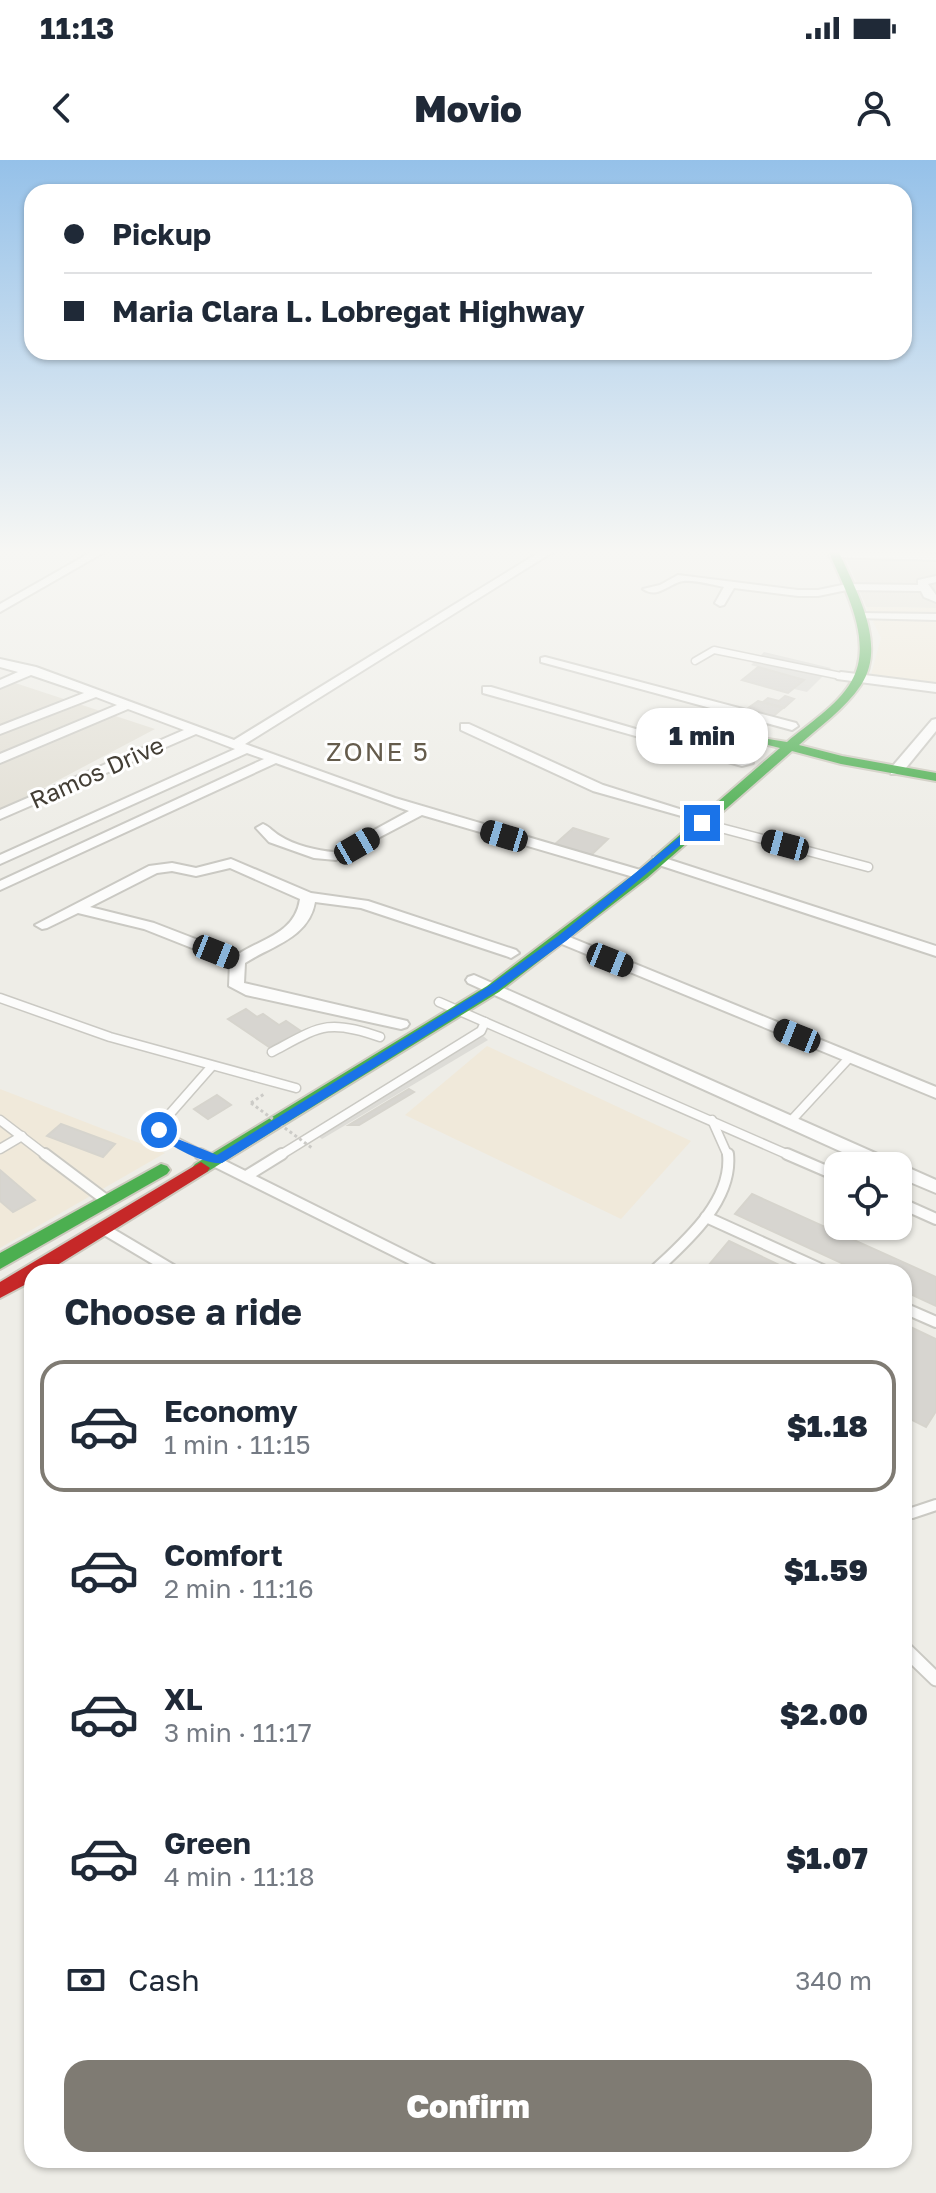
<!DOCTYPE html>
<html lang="en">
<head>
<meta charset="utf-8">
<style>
  :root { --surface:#fff; --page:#f6f6f7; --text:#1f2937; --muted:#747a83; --line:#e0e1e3; --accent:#7f7b73 }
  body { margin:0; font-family:"Golos Text",sans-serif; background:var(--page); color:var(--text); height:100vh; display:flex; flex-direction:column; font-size:30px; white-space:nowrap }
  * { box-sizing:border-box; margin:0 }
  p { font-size:26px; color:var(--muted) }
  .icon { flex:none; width:44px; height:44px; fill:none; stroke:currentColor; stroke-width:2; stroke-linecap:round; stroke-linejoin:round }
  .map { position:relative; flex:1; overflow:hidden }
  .side { position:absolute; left:24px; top:1104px; width:888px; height:904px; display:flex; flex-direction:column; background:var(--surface); border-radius:24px; box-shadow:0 2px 6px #0004 }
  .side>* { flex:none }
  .guide { position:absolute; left:24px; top:24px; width:888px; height:176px; border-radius:24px; box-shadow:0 2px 6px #0004; display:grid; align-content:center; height:176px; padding:0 40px; background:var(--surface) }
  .controls { position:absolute; left:824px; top:992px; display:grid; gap:16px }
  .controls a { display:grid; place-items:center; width:88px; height:88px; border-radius:16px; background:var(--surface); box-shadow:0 2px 6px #0004; font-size:40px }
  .end { position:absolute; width:36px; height:36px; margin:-18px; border:10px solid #1a73e8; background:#fff; box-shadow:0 0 0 4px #fff }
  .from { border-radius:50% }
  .bubble { position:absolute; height:56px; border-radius:24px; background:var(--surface); box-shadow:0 2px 6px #0004; font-size:26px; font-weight:800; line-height:56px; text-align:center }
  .car { position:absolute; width:24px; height:48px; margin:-24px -12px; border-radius:10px; box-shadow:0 0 6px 2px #0007; background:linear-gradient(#222 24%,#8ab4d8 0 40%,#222 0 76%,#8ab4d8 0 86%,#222 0) }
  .guide b { display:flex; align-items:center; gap:28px; height:76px; font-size:30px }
  .guide b+b { border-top:2px solid var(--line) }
  .guide i { width:20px; height:20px; background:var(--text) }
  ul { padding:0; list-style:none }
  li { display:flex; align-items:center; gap:24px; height:132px; margin:0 16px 12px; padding:0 24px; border:4px solid transparent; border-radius:24px }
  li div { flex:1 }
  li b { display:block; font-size:30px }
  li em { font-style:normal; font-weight:800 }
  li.on { border-color:var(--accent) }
  li>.icon { width:72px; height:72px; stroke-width:1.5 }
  h2 { padding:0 40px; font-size:36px; line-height:96px }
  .pay { display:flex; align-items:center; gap:20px; height:88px; padding:0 40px; font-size:30px }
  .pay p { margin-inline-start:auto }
  .primary-button { display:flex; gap:16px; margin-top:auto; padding:16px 40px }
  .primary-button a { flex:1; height:92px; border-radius:24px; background:var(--accent); color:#fff; font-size:32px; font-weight:800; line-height:92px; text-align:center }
  .status { display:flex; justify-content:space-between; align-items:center; height:56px; padding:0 40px; background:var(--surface); direction:ltr }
  .status svg { height:22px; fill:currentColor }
  header { display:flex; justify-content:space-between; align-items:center; height:104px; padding:0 40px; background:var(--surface); font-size:36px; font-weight:800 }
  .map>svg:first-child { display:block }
  .residential { fill:#e2dfd5 }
  .commercial { fill:#f0e9da }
  .parking { fill:#dddcd7 }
  .building { fill:#d7d5d0; stroke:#d6d4cd; stroke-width:2 }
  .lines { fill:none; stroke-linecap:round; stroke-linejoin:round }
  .lane-far3-casing { stroke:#cac9c3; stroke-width:9 }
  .lane-far2-casing { stroke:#cac9c3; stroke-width:11 }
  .lane-far1-casing { stroke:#cac9c3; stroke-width:14 }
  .lane-casing { stroke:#cac9c3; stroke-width:17 }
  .street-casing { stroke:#cac9c3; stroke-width:4 }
  .fast-casing { stroke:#cdcabf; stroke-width:4 }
  .jam-casing { stroke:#cdcabf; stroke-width:4 }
  .path { stroke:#cccbc7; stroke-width:3; stroke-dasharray:3 3; stroke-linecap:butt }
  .lane-far3 { stroke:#fcfcfb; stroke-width:6 }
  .lane-far2 { stroke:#fcfcfb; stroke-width:8 }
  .lane-far1 { stroke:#fcfcfb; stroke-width:10 }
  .lane { stroke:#fcfcfb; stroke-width:13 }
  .street { fill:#fcfcfb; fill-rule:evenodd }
  .fast { fill:#4caf50; fill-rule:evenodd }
  .jam { fill:#c62828; fill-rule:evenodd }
  .path-bridge { stroke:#cccbc7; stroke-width:3; stroke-dasharray:3 3; stroke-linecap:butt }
  .route { fill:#1a73e8 }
  .labels { text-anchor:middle; stroke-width:6; stroke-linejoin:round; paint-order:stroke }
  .far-street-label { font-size:24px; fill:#433e35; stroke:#fff }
  .far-neighbourhood-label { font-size:26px; letter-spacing:2px; fill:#655c4c; stroke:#fff }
</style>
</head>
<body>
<div class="status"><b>11:13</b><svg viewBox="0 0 49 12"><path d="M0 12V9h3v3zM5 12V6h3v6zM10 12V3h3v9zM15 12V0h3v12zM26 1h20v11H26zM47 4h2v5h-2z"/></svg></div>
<header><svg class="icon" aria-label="back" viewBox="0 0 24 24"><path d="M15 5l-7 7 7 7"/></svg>Movio<svg class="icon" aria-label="person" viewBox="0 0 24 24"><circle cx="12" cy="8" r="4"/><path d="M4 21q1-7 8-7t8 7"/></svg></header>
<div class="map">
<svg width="936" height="2033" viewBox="0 0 936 2033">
  <rect width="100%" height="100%" fill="#eeede7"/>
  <g class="residential">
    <path d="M843 390H936V448L866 447Z"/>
    <path d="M0 518 155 569 0 651Z"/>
  </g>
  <g class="commercial">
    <path d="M866 447 936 448V525L870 518 881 478Z"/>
    <path d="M487 886 691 981 621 1059 405 955Z"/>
    <path d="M0 929 165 993 0 1088Z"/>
  </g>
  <g class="parking">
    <path d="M764 492 831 508 807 532 794 529 803 520 751 505Z"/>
    <path d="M483 876 488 880 322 979 318 976Z"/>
  </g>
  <g class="building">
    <path d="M758 507 804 520 788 533 742 520Z"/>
    <path d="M785 536 794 539 784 548 763 542 768 538 779 541Z"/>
    <path d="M758 541 783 548 770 559 744 551Z"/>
    <path d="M573 668 608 679 590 696 554 685Z"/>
    <path d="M246 849 257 857 263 854 279 865 286 861 308 876 278 893 228 859Z"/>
    <path d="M409 929 414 932 359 965H349Z"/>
    <path d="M217 935 231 945 208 959 194 949Z"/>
    <path d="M61 964 115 984 103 997 47 976Z"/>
    <path d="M0 1010 35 1040 13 1052 0 1041Z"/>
    <path d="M752 1034 936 1117V1146L904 1131V1112H861L735 1054Z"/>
    <path d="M729 1081 794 1112H703Z"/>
    <path d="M904 1164 936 1179V1251L926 1267 904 1256Z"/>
  </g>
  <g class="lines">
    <g class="lane-far3-casing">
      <path id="lane-far3" d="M695 501 714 490 841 516"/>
    </g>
    <g class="lane-far2-casing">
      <g id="lane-far2">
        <path d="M702 663 868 707"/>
        <path d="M0 838 110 877 296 928"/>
        <path d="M439 842 791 996"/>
        <path d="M272 892C319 867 327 858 380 877"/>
        <path d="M0 960 47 996"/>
        <path d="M712 960 728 996"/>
        <path d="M789 963 850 897"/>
        <path d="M0 989 22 976"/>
        <path d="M204 996 161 974V964L212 906"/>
        <path d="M279 996 481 871 485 862"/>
      </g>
    </g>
    <g class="lane-far1-casing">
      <g id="lane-far1">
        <path d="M45 994 106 1040"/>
        <path d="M200 994 437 1112"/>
        <path d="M787 994 838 1016"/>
        <path d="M248 1015 282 994"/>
        <path d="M898 1042 936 1059"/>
        <path d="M706 1057 827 1112"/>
        <path d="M107 1071 176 1112"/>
        <path d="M653 1112C684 1083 733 1042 728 994"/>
        <path d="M904 1148 936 1162"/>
        <path d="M904 1350 912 1353 936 1345"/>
      </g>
    </g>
    <g class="lane-casing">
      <path id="lane" d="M904 1488 936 1519"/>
    </g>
    <g class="street-casing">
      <g id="street">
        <path d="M95 390H108L0 452V444Z"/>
        <path d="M543 390H556L245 584 395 638 647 712V718H637L422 655 336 700 314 698 269 682 256 668 263 664C270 667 273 672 280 676 294 685 317 691 334 692L409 651 276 603 0 730V721L264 599 247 593 0 704V695L235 589 196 574 0 659V650L184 570 128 549 0 603V594L117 545 96 537 0 574V566L84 533 31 515 0 528V520L18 512 0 507V499L36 507 234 580Z"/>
        <path d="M834 392 936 394V400L830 397 829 395Z"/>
        <path d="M678 415 798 430H818L847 424 918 425V420L936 416V422L928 424 936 435V442L924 437 921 431 847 430 818 436H798L734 428 724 445 720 446 715 443 724 427C712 425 690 418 679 422 665 427 657 438 643 429L660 425Z"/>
        <path d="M860 453 936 454V460L856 458V454Z"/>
        <path d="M545 497 796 563 798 566 792 570 541 502V498Z"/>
        <path d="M841 512 936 524V532L837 519 835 516Z"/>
        <path d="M483 527H491L753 603 742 606 483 533Z"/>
        <path d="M936 559V571L901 614H891V608L932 560Z"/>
        <path d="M461 564H469L603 625 692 653 685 657 593 631 461 570Z"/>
        <path d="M658 696 936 786V796L653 703V697Z"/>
        <path d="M231 699 311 733 368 741 516 790 519 793 511 798 506 796 361 748 315 742C309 778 271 786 245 803L244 823 407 861 409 864 407 867 401 869 246 835 229 826 230 803 144 769 78 753 47 768 42 769 35 765 149 706 172 703 196 708ZM230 708 300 739C295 774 262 778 237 795L154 763 90 747 157 713 172 711 196 716Z"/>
        <path d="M562 774 936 927V938L557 782 554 779Z"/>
        <path d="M474 815 936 1020V1033L898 1017V1006H873L468 823 466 820 468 817Z"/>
      </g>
    </g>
    <g class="fast-casing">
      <g id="fast">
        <path d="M828 390H838C855 429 888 484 861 525 845 549 820 566 799 585L842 596 936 613V621L841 604 792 591 647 718 499 832 207 1012H195L192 1008 195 1004 487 826 637 712 780 588 768 585V579L787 582C808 564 837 546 851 522 875 482 844 428 828 390Z"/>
        <path d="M161 1004 167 1006 170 1010 167 1014 0 1109V1093Z"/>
      </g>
    </g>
    <g class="jam-casing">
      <path id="jam" d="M201 1002 210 1008 207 1012 46 1112H32V1121L0 1138V1122Z"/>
    </g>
    <path class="path" d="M251 943 264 934"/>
    <use href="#lane-far3" class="lane-far3"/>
    <use href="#lane-far2" class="lane-far2"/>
    <use href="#lane-far1" class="lane-far1"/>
    <use href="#lane" class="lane"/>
    <use href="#street" class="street"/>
    <use href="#fast" class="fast"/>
    <use href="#jam" class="jam"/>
    <path class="path-bridge" d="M251 943 312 988"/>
  </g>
  <linearGradient id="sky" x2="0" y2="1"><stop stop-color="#95c1e9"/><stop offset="0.58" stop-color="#f7f7f4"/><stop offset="1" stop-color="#f7f7f4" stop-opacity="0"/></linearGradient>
  <rect width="936" height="675" fill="url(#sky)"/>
  <path class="route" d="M699 661 707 663 566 781 497 831 222 1003C204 1005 164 984 153 970L164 967 173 977 217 995 489 826 558 776Z"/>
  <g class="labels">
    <g class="far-street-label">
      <text transform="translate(97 613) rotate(-24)" y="8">Ramos Drive</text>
    </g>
    <g class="far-neighbourhood-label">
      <text x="378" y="601">ZONE 5</text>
    </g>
  </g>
</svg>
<div class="controls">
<a><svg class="icon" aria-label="locate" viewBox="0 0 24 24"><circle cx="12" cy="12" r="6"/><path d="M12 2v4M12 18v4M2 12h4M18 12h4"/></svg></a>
</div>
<i class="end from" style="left:159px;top:970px"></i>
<i class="end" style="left:702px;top:663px"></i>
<div class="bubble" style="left:636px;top:548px;width:132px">1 min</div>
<i class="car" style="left:504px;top:676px;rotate:287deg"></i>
<i class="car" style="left:785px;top:685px;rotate:285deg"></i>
<i class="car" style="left:357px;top:686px;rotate:60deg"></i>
<i class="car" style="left:216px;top:792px;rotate:112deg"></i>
<i class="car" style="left:610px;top:800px;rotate:112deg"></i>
<i class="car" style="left:797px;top:876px;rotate:292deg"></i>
<div class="guide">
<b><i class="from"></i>Pickup</b>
<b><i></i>Maria Clara L. Lobregat Highway</b>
</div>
<section class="side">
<h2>Choose a ride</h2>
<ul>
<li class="on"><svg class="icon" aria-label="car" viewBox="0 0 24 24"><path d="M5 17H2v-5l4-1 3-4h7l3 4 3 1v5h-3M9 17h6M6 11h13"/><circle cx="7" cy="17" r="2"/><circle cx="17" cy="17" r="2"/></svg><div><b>Economy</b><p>1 min · 11:15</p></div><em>$1.18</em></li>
<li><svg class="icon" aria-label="car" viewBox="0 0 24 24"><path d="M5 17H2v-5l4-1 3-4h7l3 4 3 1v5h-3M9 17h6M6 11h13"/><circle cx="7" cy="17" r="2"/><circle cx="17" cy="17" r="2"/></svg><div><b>Comfort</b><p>2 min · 11:16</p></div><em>$1.59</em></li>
<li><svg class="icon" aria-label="car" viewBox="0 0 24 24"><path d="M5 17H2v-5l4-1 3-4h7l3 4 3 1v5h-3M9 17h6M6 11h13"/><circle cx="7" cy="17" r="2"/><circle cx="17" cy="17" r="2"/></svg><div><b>XL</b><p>3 min · 11:17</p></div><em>$2.00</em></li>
<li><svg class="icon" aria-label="car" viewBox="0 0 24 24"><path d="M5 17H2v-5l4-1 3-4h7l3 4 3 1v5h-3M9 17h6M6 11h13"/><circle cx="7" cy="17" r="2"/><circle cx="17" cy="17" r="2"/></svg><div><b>Green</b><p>4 min · 11:18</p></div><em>$1.07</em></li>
</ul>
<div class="pay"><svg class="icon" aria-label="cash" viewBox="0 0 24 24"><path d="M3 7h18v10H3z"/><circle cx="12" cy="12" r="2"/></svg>Cash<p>340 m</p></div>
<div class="primary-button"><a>Confirm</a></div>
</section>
</div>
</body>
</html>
